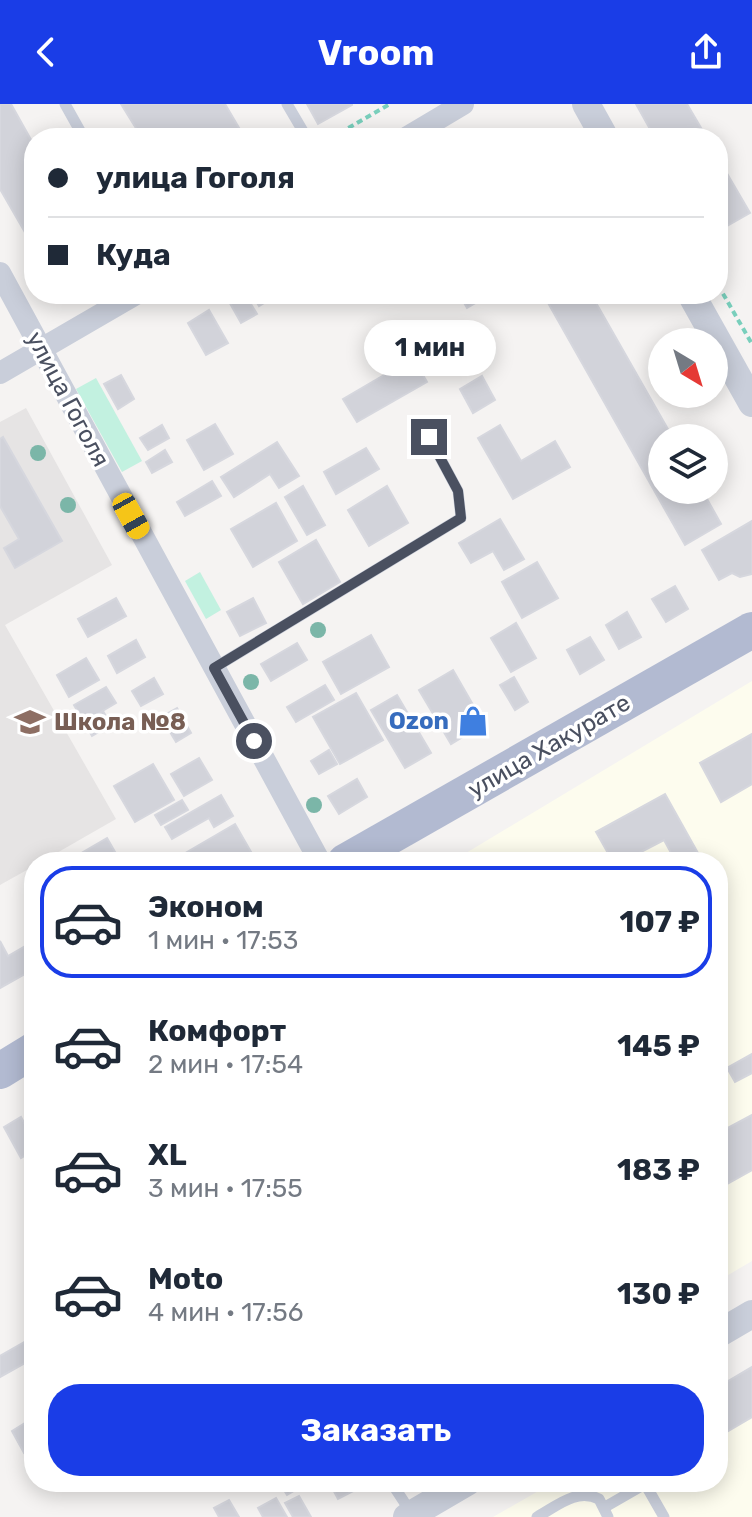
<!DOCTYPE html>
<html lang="ru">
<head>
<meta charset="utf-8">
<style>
  :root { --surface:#fff; --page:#f6f6f7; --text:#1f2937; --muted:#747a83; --line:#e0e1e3; --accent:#1a3de7 }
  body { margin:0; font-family:Rubik,sans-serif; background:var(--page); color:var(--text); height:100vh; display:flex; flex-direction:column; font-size:30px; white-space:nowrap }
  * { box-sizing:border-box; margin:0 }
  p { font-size:26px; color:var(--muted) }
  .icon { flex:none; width:44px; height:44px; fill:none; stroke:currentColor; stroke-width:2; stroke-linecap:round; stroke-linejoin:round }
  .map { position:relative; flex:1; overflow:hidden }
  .details { position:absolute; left:24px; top:748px; width:704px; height:640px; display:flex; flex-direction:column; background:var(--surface); border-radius:32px; box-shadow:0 4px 20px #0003 }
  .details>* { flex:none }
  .top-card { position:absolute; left:24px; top:24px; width:704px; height:176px; border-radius:32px; box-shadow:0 4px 20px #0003; display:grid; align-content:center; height:176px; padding:0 24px; background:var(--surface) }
  .needle { width:52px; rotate:142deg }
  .tools { position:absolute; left:648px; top:224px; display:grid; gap:16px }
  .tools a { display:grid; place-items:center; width:80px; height:80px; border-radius:50%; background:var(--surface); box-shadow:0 4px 20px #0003; font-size:40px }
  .end { position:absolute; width:36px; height:36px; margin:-18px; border:10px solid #4a5060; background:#fff; box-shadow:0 0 0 4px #fff }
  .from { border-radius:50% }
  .bubble { position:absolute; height:56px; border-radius:28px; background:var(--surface); box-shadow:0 4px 20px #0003; font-size:26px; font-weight:700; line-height:56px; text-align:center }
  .car { position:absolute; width:24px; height:48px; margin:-24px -12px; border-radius:10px; box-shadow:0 0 6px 2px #0007; background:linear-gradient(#f5c518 24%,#345 0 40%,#f5c518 0 76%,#345 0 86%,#f5c518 0) }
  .top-card b { display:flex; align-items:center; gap:28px; height:76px; font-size:30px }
  .top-card b+b { border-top:2px solid var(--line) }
  .top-card i { width:20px; height:20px; background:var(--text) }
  ul { padding:14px 0 0; list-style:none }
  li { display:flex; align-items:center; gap:24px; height:112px; margin:0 16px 12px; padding:0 8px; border:4px solid transparent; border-radius:32px }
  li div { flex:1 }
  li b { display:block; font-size:30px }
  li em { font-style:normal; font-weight:700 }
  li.selected { border-color:var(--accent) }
  li>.icon { width:72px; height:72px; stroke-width:1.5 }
  .primary-button { display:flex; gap:16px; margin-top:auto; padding:16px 24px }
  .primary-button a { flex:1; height:92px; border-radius:32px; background:var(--accent); color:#fff; font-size:32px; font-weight:700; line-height:92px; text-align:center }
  header { display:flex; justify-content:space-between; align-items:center; height:104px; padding:0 24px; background:var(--accent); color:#fff; font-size:36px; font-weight:700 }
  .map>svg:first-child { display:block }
  .commercial { fill:#fdfcee }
  .education { fill:#e6e4e4 }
  .green { fill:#c2f1e0 }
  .building { fill:#d2d3da; stroke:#d6d7de; stroke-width:2 }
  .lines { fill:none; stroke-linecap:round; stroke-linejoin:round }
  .path { stroke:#79cfbc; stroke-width:4; stroke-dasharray:6 4; stroke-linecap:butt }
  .service { stroke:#c9ceda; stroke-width:11 }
  .minor { stroke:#c9ceda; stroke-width:22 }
  .tertiary { stroke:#c9ceda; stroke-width:28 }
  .primary { stroke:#b2bad1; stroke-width:36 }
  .tree { fill:#7bb6a8 }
  .route { stroke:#4a5060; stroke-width:10 }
  .labels { text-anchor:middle; stroke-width:7; stroke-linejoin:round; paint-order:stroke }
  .street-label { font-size:24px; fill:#4a5060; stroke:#fff }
  .shop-label { font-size:24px; font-weight:bold; fill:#366cbe; stroke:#fff; text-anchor:end }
  .education-label { font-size:24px; font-weight:bold; fill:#785e54; stroke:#fff; text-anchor:start }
</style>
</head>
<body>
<header><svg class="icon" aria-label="back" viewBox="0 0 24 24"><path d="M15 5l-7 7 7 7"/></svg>Vroom<svg class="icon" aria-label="share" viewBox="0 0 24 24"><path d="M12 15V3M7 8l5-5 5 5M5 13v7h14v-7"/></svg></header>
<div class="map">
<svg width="752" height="1413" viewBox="0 0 752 1413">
  <rect width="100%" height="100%" fill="#f5f3f2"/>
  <g class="commercial">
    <path d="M752 577V1157L718 1177V758H451Z"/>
    <path d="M752 1263V1413H493L554 1378H718V1283Z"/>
  </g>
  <path class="education" d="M26 304 112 461 5 521 116 715 41 758H34V762L0 781V318Z"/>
  <g class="green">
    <path d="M96 274 142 357 122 368 76 285Z"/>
    <path d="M200 468 221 506 206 515 185 477Z"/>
  </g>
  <g class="building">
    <path d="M0 0H11L34 41V144L0 85Z"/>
    <path d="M121 0H225L245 34H142Z"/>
    <path d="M307 0H352V1L318 20Z"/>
    <path d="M636 0H687L707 34H655Z"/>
    <path d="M718 54 750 109 718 127Z"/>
    <path d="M233 190H245L257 210 241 219 227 194Z"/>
    <path d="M252 190H276L277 191 259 202Z"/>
    <path d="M459 190H491L467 204Z"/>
    <path d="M543 190H591L673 334H662V386H702L721 420 685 441Z"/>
    <path d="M209 206 228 239 206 251 188 219Z"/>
    <path d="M413 254 427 278 357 318 343 295Z"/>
    <path d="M121 271 134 295 118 305 104 280Z"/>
    <path d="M482 272 495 296 473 309 460 285Z"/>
    <path d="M215 320 233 350 204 366 187 336Z"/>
    <path d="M162 321 169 334 148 346 140 334Z"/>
    <path d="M500 321 521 357 555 337 570 363 513 395 478 334Z"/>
    <path d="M3 333 62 437 15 464 4 444 19 435 0 402V335Z"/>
    <path d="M277 338 299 372 279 384 270 370 234 393 221 373Z"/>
    <path d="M366 344 379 365 336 390 324 368Z"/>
    <path d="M165 346 172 358 152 369 146 358Z"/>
    <path d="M212 377 221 392 185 412 177 398Z"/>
    <path d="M303 382 325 421 307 431 285 393Z"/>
    <path d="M387 382 408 419 369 442 348 406Z"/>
    <path d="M276 399 297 437 253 463 231 425Z"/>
    <path d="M500 415 524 455 504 466 493 447 471 459 459 439Z"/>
    <path d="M752 417V470L740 473 732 469 719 476 702 446Z"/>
    <path d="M316 436 340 478 303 500 279 458Z"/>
    <path d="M537 458 558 494 522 514 502 478Z"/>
    <path d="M675 482 688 505 666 518 652 495Z"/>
    <path d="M116 494 126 512 88 533 78 515Z"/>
    <path d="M253 494 266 519 240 532 227 508Z"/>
    <path d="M627 508 641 533 619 545 606 521Z"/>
    <path d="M516 519 536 554 511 568 491 534Z"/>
    <path d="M371 531 389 563 341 590 323 558Z"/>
    <path d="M590 533 604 556 580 570 567 546Z"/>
    <path d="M136 536 145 553 117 569 108 552Z"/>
    <path d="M297 539 307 556 271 577 261 560Z"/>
    <path d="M86 554 99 576 69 593 57 571Z"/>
    <path d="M453 566 484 620 451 640 419 586Z"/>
    <path d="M514 573 528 598 515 606 500 581Z"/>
    <path d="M154 574 163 590 141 602 132 587Z"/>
    <path d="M325 581 334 596 296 618 287 603Z"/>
    <path d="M106 583 116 599 84 618 74 601Z"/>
    <path d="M356 589 383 636 340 660 313 613Z"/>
    <path d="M397 591 431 649 405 664 371 606Z"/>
    <path d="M177 604 191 629 176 638 161 613Z"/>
    <path d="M103 607 111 621 92 632 84 618Z"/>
    <path d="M752 630V680L721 698 700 659Z"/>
    <path d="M329 646 337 660 319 670 311 657Z"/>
    <path d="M199 654 212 676 184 692 171 670Z"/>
    <path d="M153 660 174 696 135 718 114 682Z"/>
    <path d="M357 675 367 693 339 710 328 692Z"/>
    <path d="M665 690 703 758H676L664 736 637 750 641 758H613L596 728Z"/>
    <path d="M221 691 233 712 214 723 209 714 172 735 165 723Z"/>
    <path d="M182 696 188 706 161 721 155 711Z"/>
    <path d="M235 720 254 753 245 758H170Z"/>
    <path d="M107 734 115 748 98 758H66Z"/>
    <path d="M0 837 8 852 34 837V865L0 884Z"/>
    <path d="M752 950V969L735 978 727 964Z"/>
    <path d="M752 1011V1066L718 1085V1029Z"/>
    <path d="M21 1013 34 1037V1046L21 1054 4 1023Z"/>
    <path d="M28 1236 34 1254 0 1273V1252Z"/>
    <path d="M752 1263V1313L718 1333V1283Z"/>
    <path d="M33 1314 34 1344 24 1349 12 1327Z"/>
    <path d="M279 1378H309L287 1391Z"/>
    <path d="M329 1378H356L359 1384 338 1395Z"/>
    <path d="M299 1392 311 1413H293L285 1399Z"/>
    <path d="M276 1394 287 1413H263L258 1404Z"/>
    <path d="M229 1396 239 1413H219L214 1404Z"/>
  </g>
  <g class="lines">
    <g class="path">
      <path d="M331 34 390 0"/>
      <path d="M718 181 752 240"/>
      <path d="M57 195 65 190"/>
    </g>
    <g class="service">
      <path d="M65 0 84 34"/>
      <path d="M287 0 307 34"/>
      <path d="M214 564 461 414 458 387 429 333"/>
      <path d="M391 1378 412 1410"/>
      <path d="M644 1378 664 1413"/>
      <path d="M605 1403 645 1380"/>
      <path d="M537 1413C557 1402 576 1384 599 1395L608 1413"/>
    </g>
    <g class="minor">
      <path d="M406 34 463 0"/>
      <path d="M0 169 320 758"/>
      <path d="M0 269 136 190"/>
    </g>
    <g class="tertiary">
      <path d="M586 0 605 34"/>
      <path d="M691 190 752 299"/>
      <path d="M718 1230 752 1210"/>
      <path d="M407 1413 467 1378"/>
    </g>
    <g class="primary">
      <path d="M345 758 752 526"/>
      <path d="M0 967 34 946"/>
    </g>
  </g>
  <g class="tree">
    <circle cx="38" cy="349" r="8"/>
    <circle cx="68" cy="401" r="8"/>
    <circle cx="318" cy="526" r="8"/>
    <circle cx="251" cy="578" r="8"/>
    <circle cx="314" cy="701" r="8"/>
  </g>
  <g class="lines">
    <path class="route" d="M254 637 214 564 461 414 458 387 429 333"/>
  </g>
  <defs>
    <g id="shop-bare" transform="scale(2.4)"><path d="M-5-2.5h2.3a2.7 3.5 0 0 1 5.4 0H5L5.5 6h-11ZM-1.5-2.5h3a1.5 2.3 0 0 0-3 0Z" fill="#3f7fe0" stroke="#fff" stroke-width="2.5" paint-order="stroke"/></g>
    <g id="school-bare" transform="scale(2.4)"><path d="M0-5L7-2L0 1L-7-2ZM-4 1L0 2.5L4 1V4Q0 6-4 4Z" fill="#8d6e63" stroke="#fff" stroke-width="2.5" paint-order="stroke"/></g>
  </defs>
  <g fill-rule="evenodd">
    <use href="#shop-bare" x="473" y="617"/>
    <use href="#school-bare" x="30" y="618"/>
  </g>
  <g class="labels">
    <g class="street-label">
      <text transform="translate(68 295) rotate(62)" y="8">улица Гоголя</text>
      <text transform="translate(549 642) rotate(-30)" y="8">улица Хакурате</text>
    </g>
    <g class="shop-label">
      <text x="449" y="625">Ozon</text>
    </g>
    <g class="education-label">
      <text x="54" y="626">Школа №8</text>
    </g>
  </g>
</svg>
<div class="tools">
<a><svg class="needle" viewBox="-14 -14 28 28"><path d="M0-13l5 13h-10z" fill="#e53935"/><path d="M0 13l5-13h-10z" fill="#747a83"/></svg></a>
<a><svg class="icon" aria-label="layers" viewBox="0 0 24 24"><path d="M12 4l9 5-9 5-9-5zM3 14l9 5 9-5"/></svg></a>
</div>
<i class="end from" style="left:254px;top:637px"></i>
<i class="end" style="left:429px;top:333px"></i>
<div class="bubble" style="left:364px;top:216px;width:132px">1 мин</div>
<i class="car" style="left:131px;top:412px;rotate:151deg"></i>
<div class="top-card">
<b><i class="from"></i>улица Гоголя</b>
<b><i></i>Куда</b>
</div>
<section class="details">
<ul>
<li class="selected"><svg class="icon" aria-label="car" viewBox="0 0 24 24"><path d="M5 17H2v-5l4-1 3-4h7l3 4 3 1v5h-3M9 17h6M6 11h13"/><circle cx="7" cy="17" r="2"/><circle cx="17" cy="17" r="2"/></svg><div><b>Эконом</b><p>1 мин · 17:53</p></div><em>107 ₽</em></li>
<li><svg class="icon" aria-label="car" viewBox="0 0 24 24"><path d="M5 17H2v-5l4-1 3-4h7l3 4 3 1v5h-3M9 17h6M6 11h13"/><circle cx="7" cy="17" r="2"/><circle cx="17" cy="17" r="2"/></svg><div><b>Комфорт</b><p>2 мин · 17:54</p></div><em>145 ₽</em></li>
<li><svg class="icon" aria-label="car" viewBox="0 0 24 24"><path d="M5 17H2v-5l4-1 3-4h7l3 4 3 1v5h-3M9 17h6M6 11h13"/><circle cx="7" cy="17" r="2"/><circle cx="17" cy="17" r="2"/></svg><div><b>XL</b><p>3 мин · 17:55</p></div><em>183 ₽</em></li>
<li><svg class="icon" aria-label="car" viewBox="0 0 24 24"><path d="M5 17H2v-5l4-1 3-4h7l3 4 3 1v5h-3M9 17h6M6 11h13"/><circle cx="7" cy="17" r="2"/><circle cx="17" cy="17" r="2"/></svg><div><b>Moto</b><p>4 мин · 17:56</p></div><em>130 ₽</em></li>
</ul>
<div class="primary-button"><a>Заказать</a></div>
</section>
</div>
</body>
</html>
